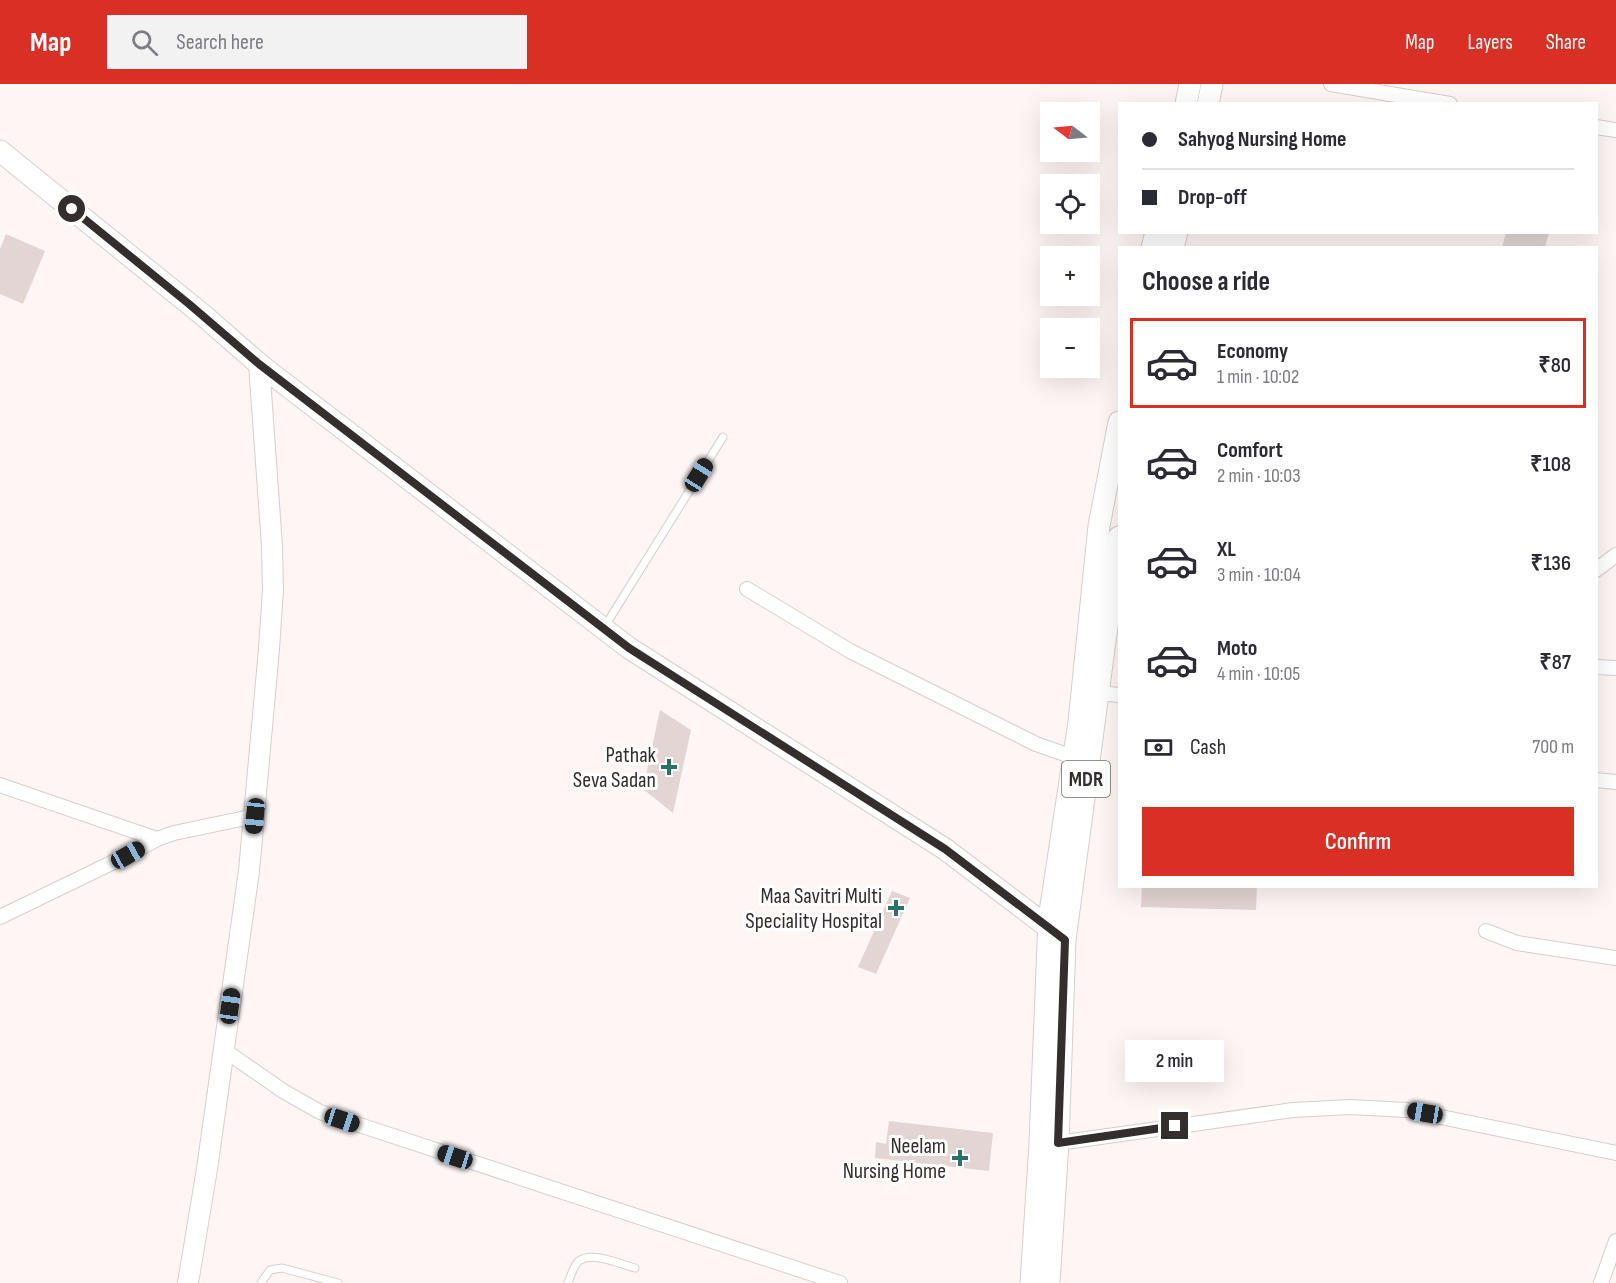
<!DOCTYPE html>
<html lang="en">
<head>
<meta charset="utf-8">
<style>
  :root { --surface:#fff; --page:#f2f2f3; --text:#2b2b33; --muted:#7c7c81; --line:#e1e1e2; --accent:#d93025 }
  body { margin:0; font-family:"Sofia Sans Condensed",sans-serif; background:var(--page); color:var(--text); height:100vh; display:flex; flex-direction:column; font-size:22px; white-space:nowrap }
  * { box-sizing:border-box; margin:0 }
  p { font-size:20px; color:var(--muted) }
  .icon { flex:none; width:33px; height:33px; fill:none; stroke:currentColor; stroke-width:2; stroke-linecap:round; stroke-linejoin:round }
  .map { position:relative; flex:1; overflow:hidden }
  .side { position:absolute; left:1118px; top:162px; width:480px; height:642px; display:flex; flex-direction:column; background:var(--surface); border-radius:0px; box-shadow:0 6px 24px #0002 }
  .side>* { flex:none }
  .banner { position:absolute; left:1118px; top:18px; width:480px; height:132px; border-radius:0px; box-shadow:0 6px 24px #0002; display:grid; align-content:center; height:132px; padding:0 24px; background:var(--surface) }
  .needle { width:39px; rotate:286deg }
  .fabs { position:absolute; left:1040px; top:18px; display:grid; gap:12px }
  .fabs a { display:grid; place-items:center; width:60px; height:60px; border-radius:0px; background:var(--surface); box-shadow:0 6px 24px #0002; font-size:30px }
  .end { position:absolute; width:27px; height:27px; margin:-14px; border:8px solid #342f2e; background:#fff; box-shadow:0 0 0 3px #fff }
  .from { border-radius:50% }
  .bubble { position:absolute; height:42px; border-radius:0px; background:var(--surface); box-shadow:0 6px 24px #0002; font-size:20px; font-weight:600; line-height:42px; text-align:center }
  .car { position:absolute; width:18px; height:36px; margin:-18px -9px; border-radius:8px; box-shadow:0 0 4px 2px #0007; background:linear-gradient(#222 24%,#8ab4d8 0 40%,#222 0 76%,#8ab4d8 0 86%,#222 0) }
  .banner b { display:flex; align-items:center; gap:21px; height:57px; font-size:22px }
  .banner b+b { border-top:2px solid var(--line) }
  .banner i { width:15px; height:15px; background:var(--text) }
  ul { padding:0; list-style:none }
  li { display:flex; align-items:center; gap:18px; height:90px; margin:0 12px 9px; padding:0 12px; border:3px solid transparent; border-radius:0px }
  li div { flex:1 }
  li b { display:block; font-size:22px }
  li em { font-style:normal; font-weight:600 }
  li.active { border-color:var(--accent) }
  li>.icon { width:54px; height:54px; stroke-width:1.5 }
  h2 { padding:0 24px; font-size:27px; line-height:72px }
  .pay { display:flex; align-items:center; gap:15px; height:66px; padding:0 24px; font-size:22px }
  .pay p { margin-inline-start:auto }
  .primary-button { display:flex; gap:12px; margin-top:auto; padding:12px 24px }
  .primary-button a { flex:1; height:69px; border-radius:0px; background:var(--accent); color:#fff; font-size:24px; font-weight:600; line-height:69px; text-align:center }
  header { display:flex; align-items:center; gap:36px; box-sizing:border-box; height:84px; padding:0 30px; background:var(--accent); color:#fff }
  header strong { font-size:28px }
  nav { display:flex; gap:33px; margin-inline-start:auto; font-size:21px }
  .search { width:420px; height:54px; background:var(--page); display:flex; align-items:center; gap:15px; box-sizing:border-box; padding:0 21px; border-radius:0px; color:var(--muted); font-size:22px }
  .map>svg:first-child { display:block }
  .building { fill:#e2d5d3 }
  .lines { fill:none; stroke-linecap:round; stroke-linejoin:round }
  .lane-casing { stroke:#d9cdcb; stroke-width:9 }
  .street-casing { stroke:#d9cdcb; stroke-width:16 }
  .secondary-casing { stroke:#d9cdcb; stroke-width:22 }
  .primary-casing { stroke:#d9cdcb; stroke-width:23 }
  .lane { stroke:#fff; stroke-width:7 }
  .street { stroke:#fff; stroke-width:14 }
  .secondary { stroke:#fff; stroke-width:20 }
  .primary { stroke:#fff; stroke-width:21 }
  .route { stroke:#342f2e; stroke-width:8 }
  .poi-dot { fill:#2d7267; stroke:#fff; stroke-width:2 }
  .labels { text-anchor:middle; stroke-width:6; stroke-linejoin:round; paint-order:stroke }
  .shield { fill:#fff; stroke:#716d6d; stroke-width:1.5 }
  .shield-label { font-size:21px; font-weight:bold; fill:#342f2e }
  .poi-label { font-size:22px; fill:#342f2e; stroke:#fff; text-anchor:end }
</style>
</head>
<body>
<header>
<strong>Map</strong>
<div class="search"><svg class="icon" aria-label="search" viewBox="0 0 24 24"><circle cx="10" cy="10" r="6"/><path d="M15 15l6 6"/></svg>Search here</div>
<nav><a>Map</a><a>Layers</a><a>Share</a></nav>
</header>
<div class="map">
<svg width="1616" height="1199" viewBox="0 0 1616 1199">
  <rect width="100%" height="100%" fill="#fef6f5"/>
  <g class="building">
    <path d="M1506 148H1549L1545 164H1502Z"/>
    <path d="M6 150 45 167 23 220 0 210V165Z"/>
    <path d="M660 626 691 646 673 729 643 705Z"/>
    <path d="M1142 802H1257L1256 826 1141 823Z"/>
    <path d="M892 807 910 814 876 890 858 883Z"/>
    <path d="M889 1037 993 1049 989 1087 875 1074 876 1058 886 1060Z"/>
  </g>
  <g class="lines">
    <g class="lane-casing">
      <g id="lane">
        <path d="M605 542 723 353"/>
        <path d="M261 1199 270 1186 282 1184 338 1199"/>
        <path d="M568 1199C571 1192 573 1182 579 1177 592 1167 620 1180 635 1184"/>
      </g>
    </g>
    <g class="street-casing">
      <g id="street">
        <path d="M1331 0 1450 20"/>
        <path d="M1596 43 1616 46"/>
        <path d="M1596 486 1616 471"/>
        <path d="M747 505 850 567 1036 660 1073 673"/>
        <path d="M1596 583 1616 584"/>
        <path d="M1099 609 1119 611"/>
        <path d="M1596 696 1616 698"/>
        <path d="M0 701 157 755"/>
        <path d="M0 833 128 771 157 755 174 749 255 732"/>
        <path d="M1486 847 1517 859 1616 874"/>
        <path d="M224 966 283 1007 320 1028 840 1199"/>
        <path d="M1058 1059 1293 1026 1350 1023 1407 1026 1616 1069"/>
        <path d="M1601 1199 1616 1157"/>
      </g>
    </g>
    <g class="secondary-casing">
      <path id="secondary" d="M188 1199 207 1085 249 787 269 565 273 506 272 462 259 280"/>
    </g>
    <g class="primary-casing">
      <g id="primary">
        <path d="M1186 20 1190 0"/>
        <path d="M1208 20 1212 0"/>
        <path d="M0 67 203 231 259 280 629 564 945 765 1065 856"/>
        <path d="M1152 164 1156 148"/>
        <path d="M1173 164 1177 148"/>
        <path d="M1031 1199 1040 1059 1049 835 1079 638 1099 442 1119 338"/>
        <path d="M1049 1199 1058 1059 1065 856 1119 453"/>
      </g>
    </g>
    <use href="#lane" class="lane"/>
    <use href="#street" class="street"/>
    <use href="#secondary" class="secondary"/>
    <use href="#primary" class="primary"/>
  </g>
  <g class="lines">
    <path class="route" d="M72 125 189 220 259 280 629 564 945 765 1065 856 1058 1059 1175 1042"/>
  </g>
  <g class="poi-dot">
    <path d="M666 674h6v6h6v6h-6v6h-6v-6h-6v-6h6z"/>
    <path d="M893 815h6v6h6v6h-6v6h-6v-6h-6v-6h6z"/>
    <path d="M957 1065h6v6h6v6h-6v6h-6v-6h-6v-6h6z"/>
  </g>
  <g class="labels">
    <rect class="shield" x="1062" y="677" width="48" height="36" rx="4.5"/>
    <g class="shield-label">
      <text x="1086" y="702">MDR</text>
    </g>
    <g class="poi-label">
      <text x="656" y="678">Pathak<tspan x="656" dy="25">Seva Sadan</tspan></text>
      <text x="882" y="819">Maa Savitri Multi<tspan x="882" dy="25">Speciality Hospital</tspan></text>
      <text x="946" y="1069">Neelam<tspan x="946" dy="25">Nursing Home</tspan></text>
    </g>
  </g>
</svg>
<div class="fabs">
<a><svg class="needle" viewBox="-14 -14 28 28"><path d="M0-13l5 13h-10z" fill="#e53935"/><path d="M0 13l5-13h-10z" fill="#7c7c81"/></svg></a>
<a><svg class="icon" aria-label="locate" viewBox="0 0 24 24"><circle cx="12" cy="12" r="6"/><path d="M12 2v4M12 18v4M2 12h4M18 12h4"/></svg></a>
<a>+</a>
<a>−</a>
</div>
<i class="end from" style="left:72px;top:125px"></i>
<i class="end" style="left:1175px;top:1042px"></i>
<div class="bubble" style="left:1125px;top:956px;width:99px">2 min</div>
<i class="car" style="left:699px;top:391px;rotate:32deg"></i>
<i class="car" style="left:255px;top:732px;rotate:186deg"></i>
<i class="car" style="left:128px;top:771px;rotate:61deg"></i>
<i class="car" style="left:230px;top:922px;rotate:8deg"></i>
<i class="car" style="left:1425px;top:1029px;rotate:280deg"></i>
<i class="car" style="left:342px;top:1036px;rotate:108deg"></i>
<i class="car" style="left:455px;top:1073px;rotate:288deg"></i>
<div class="banner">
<b><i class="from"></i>Sahyog Nursing Home</b>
<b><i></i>Drop-off</b>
</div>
<section class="side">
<h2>Choose a ride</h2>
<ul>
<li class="active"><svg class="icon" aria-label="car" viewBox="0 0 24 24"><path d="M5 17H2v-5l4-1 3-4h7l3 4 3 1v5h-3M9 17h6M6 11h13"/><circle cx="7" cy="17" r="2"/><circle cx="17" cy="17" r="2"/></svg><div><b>Economy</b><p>1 min · 10:02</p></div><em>₹80</em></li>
<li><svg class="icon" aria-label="car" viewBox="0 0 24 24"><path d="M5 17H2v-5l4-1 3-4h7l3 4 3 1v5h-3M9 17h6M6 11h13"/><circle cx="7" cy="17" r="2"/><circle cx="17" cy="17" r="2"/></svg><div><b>Comfort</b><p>2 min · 10:03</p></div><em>₹108</em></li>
<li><svg class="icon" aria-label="car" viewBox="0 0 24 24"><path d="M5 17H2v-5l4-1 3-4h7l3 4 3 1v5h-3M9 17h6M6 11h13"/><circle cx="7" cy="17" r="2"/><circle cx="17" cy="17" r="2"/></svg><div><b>XL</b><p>3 min · 10:04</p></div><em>₹136</em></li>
<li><svg class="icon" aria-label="car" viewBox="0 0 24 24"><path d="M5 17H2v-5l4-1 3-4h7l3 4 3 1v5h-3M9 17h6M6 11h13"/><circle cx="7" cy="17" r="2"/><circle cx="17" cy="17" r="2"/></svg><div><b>Moto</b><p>4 min · 10:05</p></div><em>₹87</em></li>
</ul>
<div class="pay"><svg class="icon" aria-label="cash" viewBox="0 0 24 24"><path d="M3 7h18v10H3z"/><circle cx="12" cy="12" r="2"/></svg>Cash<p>700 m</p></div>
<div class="primary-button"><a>Confirm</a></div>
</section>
</div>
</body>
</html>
